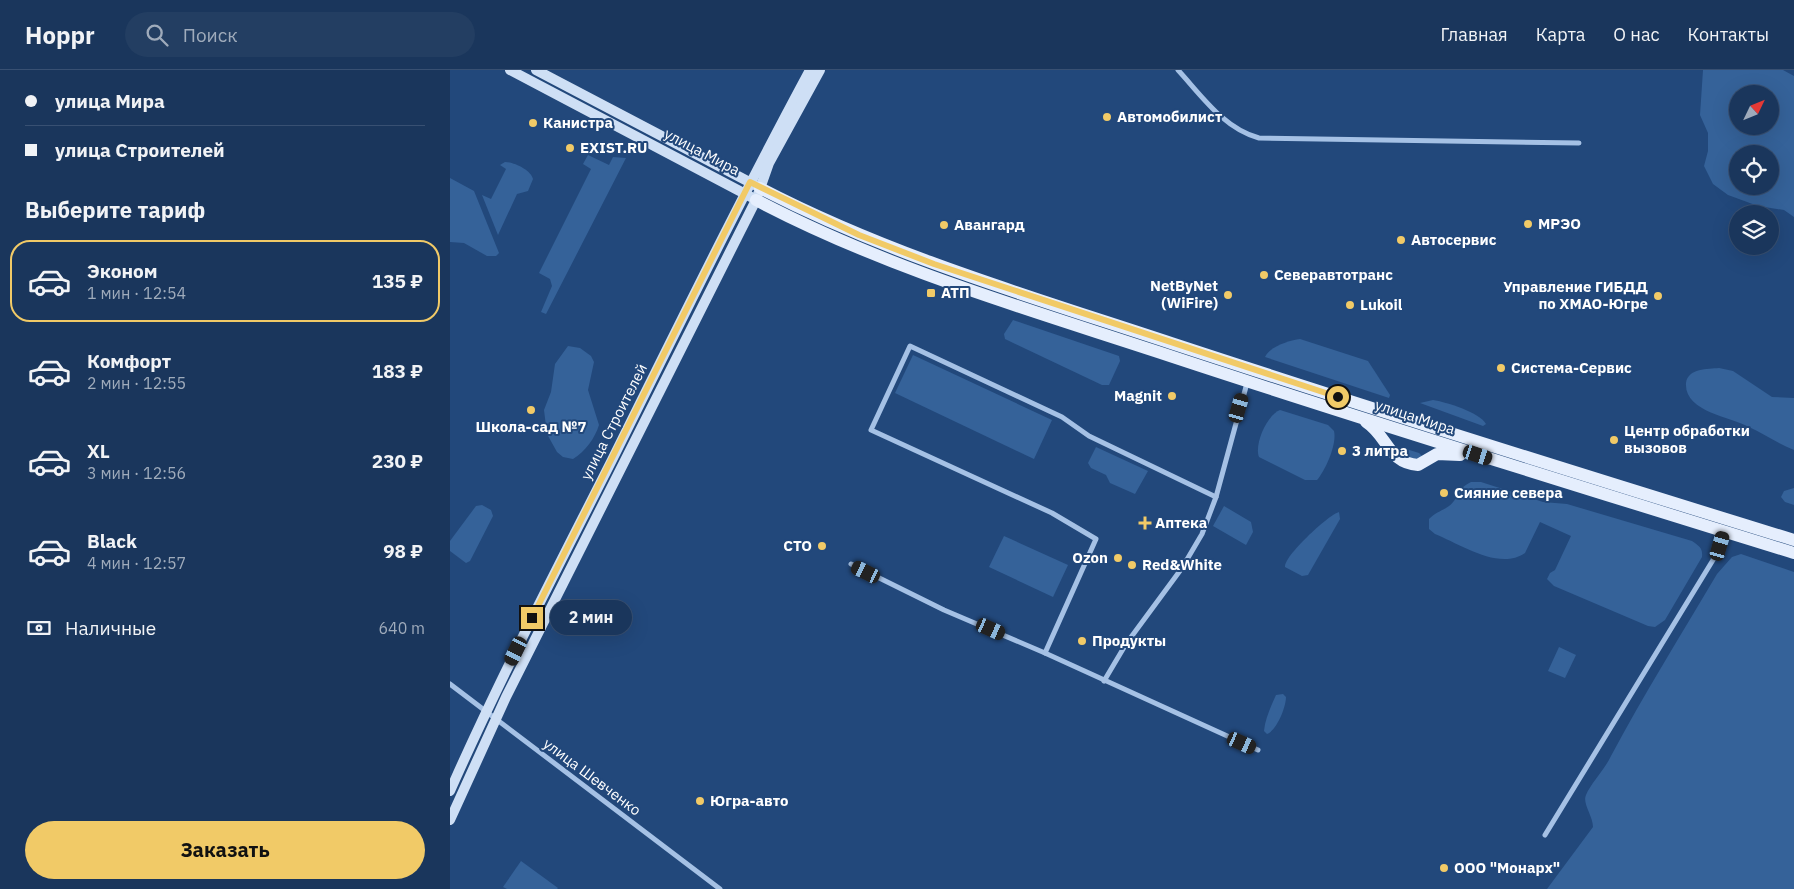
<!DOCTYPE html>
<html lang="ru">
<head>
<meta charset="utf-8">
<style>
  :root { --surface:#1a365c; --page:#233e62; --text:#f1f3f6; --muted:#9fabbb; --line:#385072; --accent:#f1ca67 }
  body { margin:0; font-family:"IBM Plex Sans",sans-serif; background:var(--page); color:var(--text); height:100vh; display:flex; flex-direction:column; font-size:19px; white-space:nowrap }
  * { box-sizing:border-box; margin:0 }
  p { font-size:16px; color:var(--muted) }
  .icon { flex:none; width:28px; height:28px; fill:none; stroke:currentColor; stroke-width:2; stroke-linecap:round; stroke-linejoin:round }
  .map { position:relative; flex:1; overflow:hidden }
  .sheet { display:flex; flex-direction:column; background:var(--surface); width:450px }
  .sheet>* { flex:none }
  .banner { display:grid; align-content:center; height:110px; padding:0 25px; background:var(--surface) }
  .needle { width:32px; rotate:47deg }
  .controls { position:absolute; left:1279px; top:15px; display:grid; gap:10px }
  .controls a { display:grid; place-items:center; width:50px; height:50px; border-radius:50%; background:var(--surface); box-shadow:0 5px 20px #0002,0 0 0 1px var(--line); font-size:25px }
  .end { position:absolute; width:22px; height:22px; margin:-11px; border:6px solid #f1ca67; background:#111; box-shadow:0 0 0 2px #111 }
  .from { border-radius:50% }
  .bubble { position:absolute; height:35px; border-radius:18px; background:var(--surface); box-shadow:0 5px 20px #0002,0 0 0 1px var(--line); font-size:16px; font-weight:800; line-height:35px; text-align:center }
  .car { position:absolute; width:15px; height:30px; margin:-15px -8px; border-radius:6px; box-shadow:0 0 4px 1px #0007; background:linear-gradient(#222 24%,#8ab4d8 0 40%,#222 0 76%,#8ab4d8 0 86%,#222 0) }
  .banner b { display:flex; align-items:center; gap:18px; height:48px; font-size:19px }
  .banner b+b { border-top:1px solid var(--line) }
  .banner i { width:12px; height:12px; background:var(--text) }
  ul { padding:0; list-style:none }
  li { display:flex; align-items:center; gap:15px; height:82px; margin:0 10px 8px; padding:0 15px; border:2px solid transparent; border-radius:20px }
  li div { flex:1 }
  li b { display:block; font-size:19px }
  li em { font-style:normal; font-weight:800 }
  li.on { border-color:var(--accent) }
  li>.icon { width:45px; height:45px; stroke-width:1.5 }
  h2 { padding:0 25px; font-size:22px; line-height:60px }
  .pay { display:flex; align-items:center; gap:12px; height:55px; padding:0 25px; font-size:19px }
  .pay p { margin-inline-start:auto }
  .button { display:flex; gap:10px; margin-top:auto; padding:10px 25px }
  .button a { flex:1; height:58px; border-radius:30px; background:var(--accent); color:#111; font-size:20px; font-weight:800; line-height:58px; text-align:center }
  header { display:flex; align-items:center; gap:30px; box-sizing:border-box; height:70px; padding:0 25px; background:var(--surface); border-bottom:1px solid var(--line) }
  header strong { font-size:24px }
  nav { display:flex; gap:28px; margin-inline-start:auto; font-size:18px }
  .search { width:350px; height:45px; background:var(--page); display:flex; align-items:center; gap:12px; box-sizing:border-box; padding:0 18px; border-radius:28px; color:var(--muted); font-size:19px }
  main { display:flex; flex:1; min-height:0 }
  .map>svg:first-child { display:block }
  .green { fill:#356299; fill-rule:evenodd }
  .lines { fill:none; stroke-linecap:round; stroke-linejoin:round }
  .minor { stroke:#a5c1e5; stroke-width:5 }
  .secondary { stroke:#cedff5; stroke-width:10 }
  .primary { stroke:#e5eefd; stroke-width:12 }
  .route { stroke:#f1ca67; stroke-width:6 }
  .poi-dot { fill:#f1ca67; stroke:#22487b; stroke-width:2 }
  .labels { text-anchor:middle; stroke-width:4; stroke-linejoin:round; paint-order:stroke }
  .poi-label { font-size:15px; font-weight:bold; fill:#fff; stroke:#22487b; text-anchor:start }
  .street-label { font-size:15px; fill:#fff; stroke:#22487b }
</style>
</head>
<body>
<header>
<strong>Hoppr</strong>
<div class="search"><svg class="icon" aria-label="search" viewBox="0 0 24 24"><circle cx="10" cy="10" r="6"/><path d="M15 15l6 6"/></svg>Поиск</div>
<nav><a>Главная</a><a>Карта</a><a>О нас</a><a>Контакты</a></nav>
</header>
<main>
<section class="sheet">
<div class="banner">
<b><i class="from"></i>улица Мира</b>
<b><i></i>улица Строителей</b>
</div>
<h2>Выберите тариф</h2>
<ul>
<li class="on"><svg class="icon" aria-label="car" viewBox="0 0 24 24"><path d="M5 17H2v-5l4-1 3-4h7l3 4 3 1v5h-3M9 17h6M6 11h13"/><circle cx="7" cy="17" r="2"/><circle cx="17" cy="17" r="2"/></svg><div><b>Эконом</b><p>1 мин · 12:54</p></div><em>135 ₽</em></li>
<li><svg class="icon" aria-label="car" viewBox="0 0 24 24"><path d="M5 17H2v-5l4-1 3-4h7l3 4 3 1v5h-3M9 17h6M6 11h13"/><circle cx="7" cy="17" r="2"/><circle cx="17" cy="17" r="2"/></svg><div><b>Комфорт</b><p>2 мин · 12:55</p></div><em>183 ₽</em></li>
<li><svg class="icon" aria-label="car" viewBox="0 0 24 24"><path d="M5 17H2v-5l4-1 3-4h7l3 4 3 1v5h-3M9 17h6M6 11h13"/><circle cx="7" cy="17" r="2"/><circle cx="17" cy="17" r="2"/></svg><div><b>XL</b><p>3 мин · 12:56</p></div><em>230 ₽</em></li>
<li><svg class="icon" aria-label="car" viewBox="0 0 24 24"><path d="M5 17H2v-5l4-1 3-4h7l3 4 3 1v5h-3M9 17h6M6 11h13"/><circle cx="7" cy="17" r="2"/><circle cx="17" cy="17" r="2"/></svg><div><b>Black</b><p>4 мин · 12:57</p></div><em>98 ₽</em></li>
</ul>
<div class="pay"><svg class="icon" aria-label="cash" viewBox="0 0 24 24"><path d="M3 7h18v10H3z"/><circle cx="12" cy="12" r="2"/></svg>Наличные<p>640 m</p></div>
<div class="button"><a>Заказать</a></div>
</section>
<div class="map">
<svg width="1344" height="819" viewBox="0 0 1344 819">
  <rect width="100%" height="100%" fill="#22487b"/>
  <g class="green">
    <path d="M1253 0H1333L1344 6V147L1334 140 1308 136 1278 125 1263 114 1254 96 1258 81V63L1250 45ZM1288 24H1320V56H1288ZM1288 84H1320V116H1288Z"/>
    <path d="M138 85 159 95 163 87 176 88 96 244 91 242 102 216 100 209 89 203 141 99 133 94Z"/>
    <path d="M55 92C64 92 81 100 83 109L78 121 67 124 48 165 32 125 41 129 56 99 50 95Z"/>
    <path d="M0 108 24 121 49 183 46 186H37L14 173 0 172Z"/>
    <path d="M563 250 669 286 670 291 659 315H652L555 269 554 264Z"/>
    <path d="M850 269 918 291 940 325 939 328 815 287C819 277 840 270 850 269Z"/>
    <path d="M118 276 130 278 141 286 144 292 138 320 149 355C145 368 135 382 123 389L113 387 107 382 97 364 94 340 101 322 105 294Z"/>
    <path d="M463 285 602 350 584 389 445 323Z"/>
    <path d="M1269 298 1283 301 1322 327 1344 328V380C1329 374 1314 364 1299 357 1281 347 1234 342 1236 313 1238 298 1258 299 1269 298Z"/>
    <path d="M983 330C996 332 1029 342 1036 354L1033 356 970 333Z"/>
    <path d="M830 340 878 355 884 361C887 374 876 399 867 410H855L809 387C804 374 817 345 830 340Z"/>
    <path d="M646 377 698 401 685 424 660 413 656 405 641 398 638 393Z"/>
    <path d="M953 378 969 383 973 387 968 393 947 381Z"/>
    <path d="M1021 412H1031L1093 432 1117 434 1242 471C1249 476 1253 478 1252 487L1215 550 1205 557 1198 556 1104 516 1097 509 1100 503 1105 500 1121 466 1090 452 1075 483C1049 501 1010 474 985 464L979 459V449C986 442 992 441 999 436 1009 429 1005 420 1021 412Z"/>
    <path d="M1344 418V435L1335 432 1331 427 1334 421Z"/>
    <path d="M32 435 41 440 43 446 20 491 16 493 0 481V471L26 436Z"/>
    <path d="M774 436 801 452 803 462 796 475 763 456Z"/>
    <path d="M889 442 890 449 858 505 852 506 835 497C833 487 878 445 889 442Z"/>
    <path d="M554 466 618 495 603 527 539 497Z"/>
    <path d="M1291 484 1344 502V819H1097L1143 757C1143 746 1132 733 1136 725 1141 713 1155 699 1161 686 1194 624 1231 565 1267 504L1282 487Z"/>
    <path d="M1109 577 1126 585 1115 608 1098 601Z"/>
    <path d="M833 624 836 627C836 637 827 660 817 664L814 661C815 649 821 636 826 625Z"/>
    <path d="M71 791 108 818 107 819H57L53 817Z"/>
  </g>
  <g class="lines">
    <g class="minor">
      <path d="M728 0C751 25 774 59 809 68L1129 73"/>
      <path d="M401 494 494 540 595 583 808 680"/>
      <path d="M595 583 646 469 602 443 421 360 460 276 612 347 639 366 766 427"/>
      <path d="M654 611 676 574 732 498 752 464 766 427 797 313"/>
      <path d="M0 614 270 819"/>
      <path d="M1095 765 1263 490 1274 462"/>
    </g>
    <g class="secondary">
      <path d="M60 0 301 127"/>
      <path d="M86 0 305 115"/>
      <path d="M0 721C50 608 107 499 162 390 227 259 291 128 360 0"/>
      <path d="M0 750 56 627 306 130 319 93 370 0"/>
    </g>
    <g class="primary">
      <path d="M310 118C441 186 582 227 721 273 928 341 1136 406 1344 470"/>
      <path d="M306 130C433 197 571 237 708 282 919 352 1131 417 1344 483"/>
      <path d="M916 352C938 366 938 393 968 395L987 384 1010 385"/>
    </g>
  </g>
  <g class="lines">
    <path class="route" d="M82 548 300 112 409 165 484 194 888 327"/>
  </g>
  <g class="poi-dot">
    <circle cx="657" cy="47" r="5"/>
    <circle cx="83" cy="53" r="5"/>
    <circle cx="120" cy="78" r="5"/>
    <circle cx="1078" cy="154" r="5"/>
    <circle cx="494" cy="155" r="5"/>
    <circle cx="951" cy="170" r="5"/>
    <circle cx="814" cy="205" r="5"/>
    <rect x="476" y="218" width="10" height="10" rx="2.5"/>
    <circle cx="778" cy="225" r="5"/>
    <circle cx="1208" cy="226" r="5"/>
    <circle cx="900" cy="235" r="5"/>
    <circle cx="1051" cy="298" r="5"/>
    <circle cx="722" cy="326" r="5"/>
    <circle cx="81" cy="340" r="5"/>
    <circle cx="1164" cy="370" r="5"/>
    <circle cx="892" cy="381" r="5"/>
    <circle cx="994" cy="423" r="5"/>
    <path d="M692.5 445.5h5v5h5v5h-5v5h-5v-5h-5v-5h5z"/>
    <circle cx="372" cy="476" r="5"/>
    <circle cx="668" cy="488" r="5"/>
    <circle cx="682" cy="495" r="5"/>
    <circle cx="632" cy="571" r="5"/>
    <circle cx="250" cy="731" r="5"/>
    <circle cx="994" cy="798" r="5"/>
  </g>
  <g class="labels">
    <g class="poi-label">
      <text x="667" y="52">Автомобилист</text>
      <text x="93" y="58">Канистра</text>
      <text x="130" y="83">EXIST.RU</text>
      <text x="1088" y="159">МРЭО</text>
      <text x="504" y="160">Авангард</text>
      <text x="961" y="175">Автосервис</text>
      <text x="824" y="210">Северавтотранс</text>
      <text x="768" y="221" text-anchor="end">NetByNet<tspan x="768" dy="17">(WiFire)</tspan></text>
      <text x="1198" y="222" text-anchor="end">Управление ГИБДД<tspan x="1198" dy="17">по ХМАО-Югре</tspan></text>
      <text x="491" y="228">АТП</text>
      <text x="910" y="240">Lukoil</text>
      <text x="1061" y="303">Система-Cервис</text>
      <text x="712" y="331" text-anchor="end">Magnit</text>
      <text x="81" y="362" text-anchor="middle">Школа-сад №7</text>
      <text x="1174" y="366">Центр обработки<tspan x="1174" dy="17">вызовов</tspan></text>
      <text x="902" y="386">3 литра</text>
      <text x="1004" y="428">Сияние севера</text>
      <text x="705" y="458">Аптека</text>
      <text x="362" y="481" text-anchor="end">СТО</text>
      <text x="658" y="493" text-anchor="end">Ozon</text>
      <text x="692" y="500">Red&amp;White</text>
      <text x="642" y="576">Продукты</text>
      <text x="260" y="736">Югра-авто</text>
      <text x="1004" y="803">ООО "Монарх"</text>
    </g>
    <g class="street-label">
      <text transform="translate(252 82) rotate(28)" y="5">улица Мира</text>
      <text transform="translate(965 347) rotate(18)" y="5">улица Мира</text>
      <text transform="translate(164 352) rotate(-63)" y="5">улица Строителей</text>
      <text transform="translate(142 707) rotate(37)" y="5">улица Шевченко</text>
    </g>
  </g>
</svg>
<div class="controls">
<a><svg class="needle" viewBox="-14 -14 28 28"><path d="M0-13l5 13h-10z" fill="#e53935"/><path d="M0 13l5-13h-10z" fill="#9fabbb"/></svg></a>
<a><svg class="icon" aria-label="locate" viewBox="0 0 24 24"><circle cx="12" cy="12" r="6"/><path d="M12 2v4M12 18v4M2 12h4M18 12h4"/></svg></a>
<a><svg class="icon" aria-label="layers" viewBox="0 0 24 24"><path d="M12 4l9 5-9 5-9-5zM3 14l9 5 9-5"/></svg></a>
</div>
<i class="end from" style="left:888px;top:327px"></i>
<i class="end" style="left:82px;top:548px"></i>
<div class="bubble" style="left:100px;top:530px;width:82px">2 мин</div>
<i class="car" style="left:789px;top:338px;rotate:16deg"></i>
<i class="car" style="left:1028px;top:385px;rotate:108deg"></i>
<i class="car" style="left:1270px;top:476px;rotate:16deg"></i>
<i class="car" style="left:416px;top:502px;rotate:296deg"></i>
<i class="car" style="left:541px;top:559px;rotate:114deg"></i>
<i class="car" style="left:66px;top:581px;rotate:206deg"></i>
<i class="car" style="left:792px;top:673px;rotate:114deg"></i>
</div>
</main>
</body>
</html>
